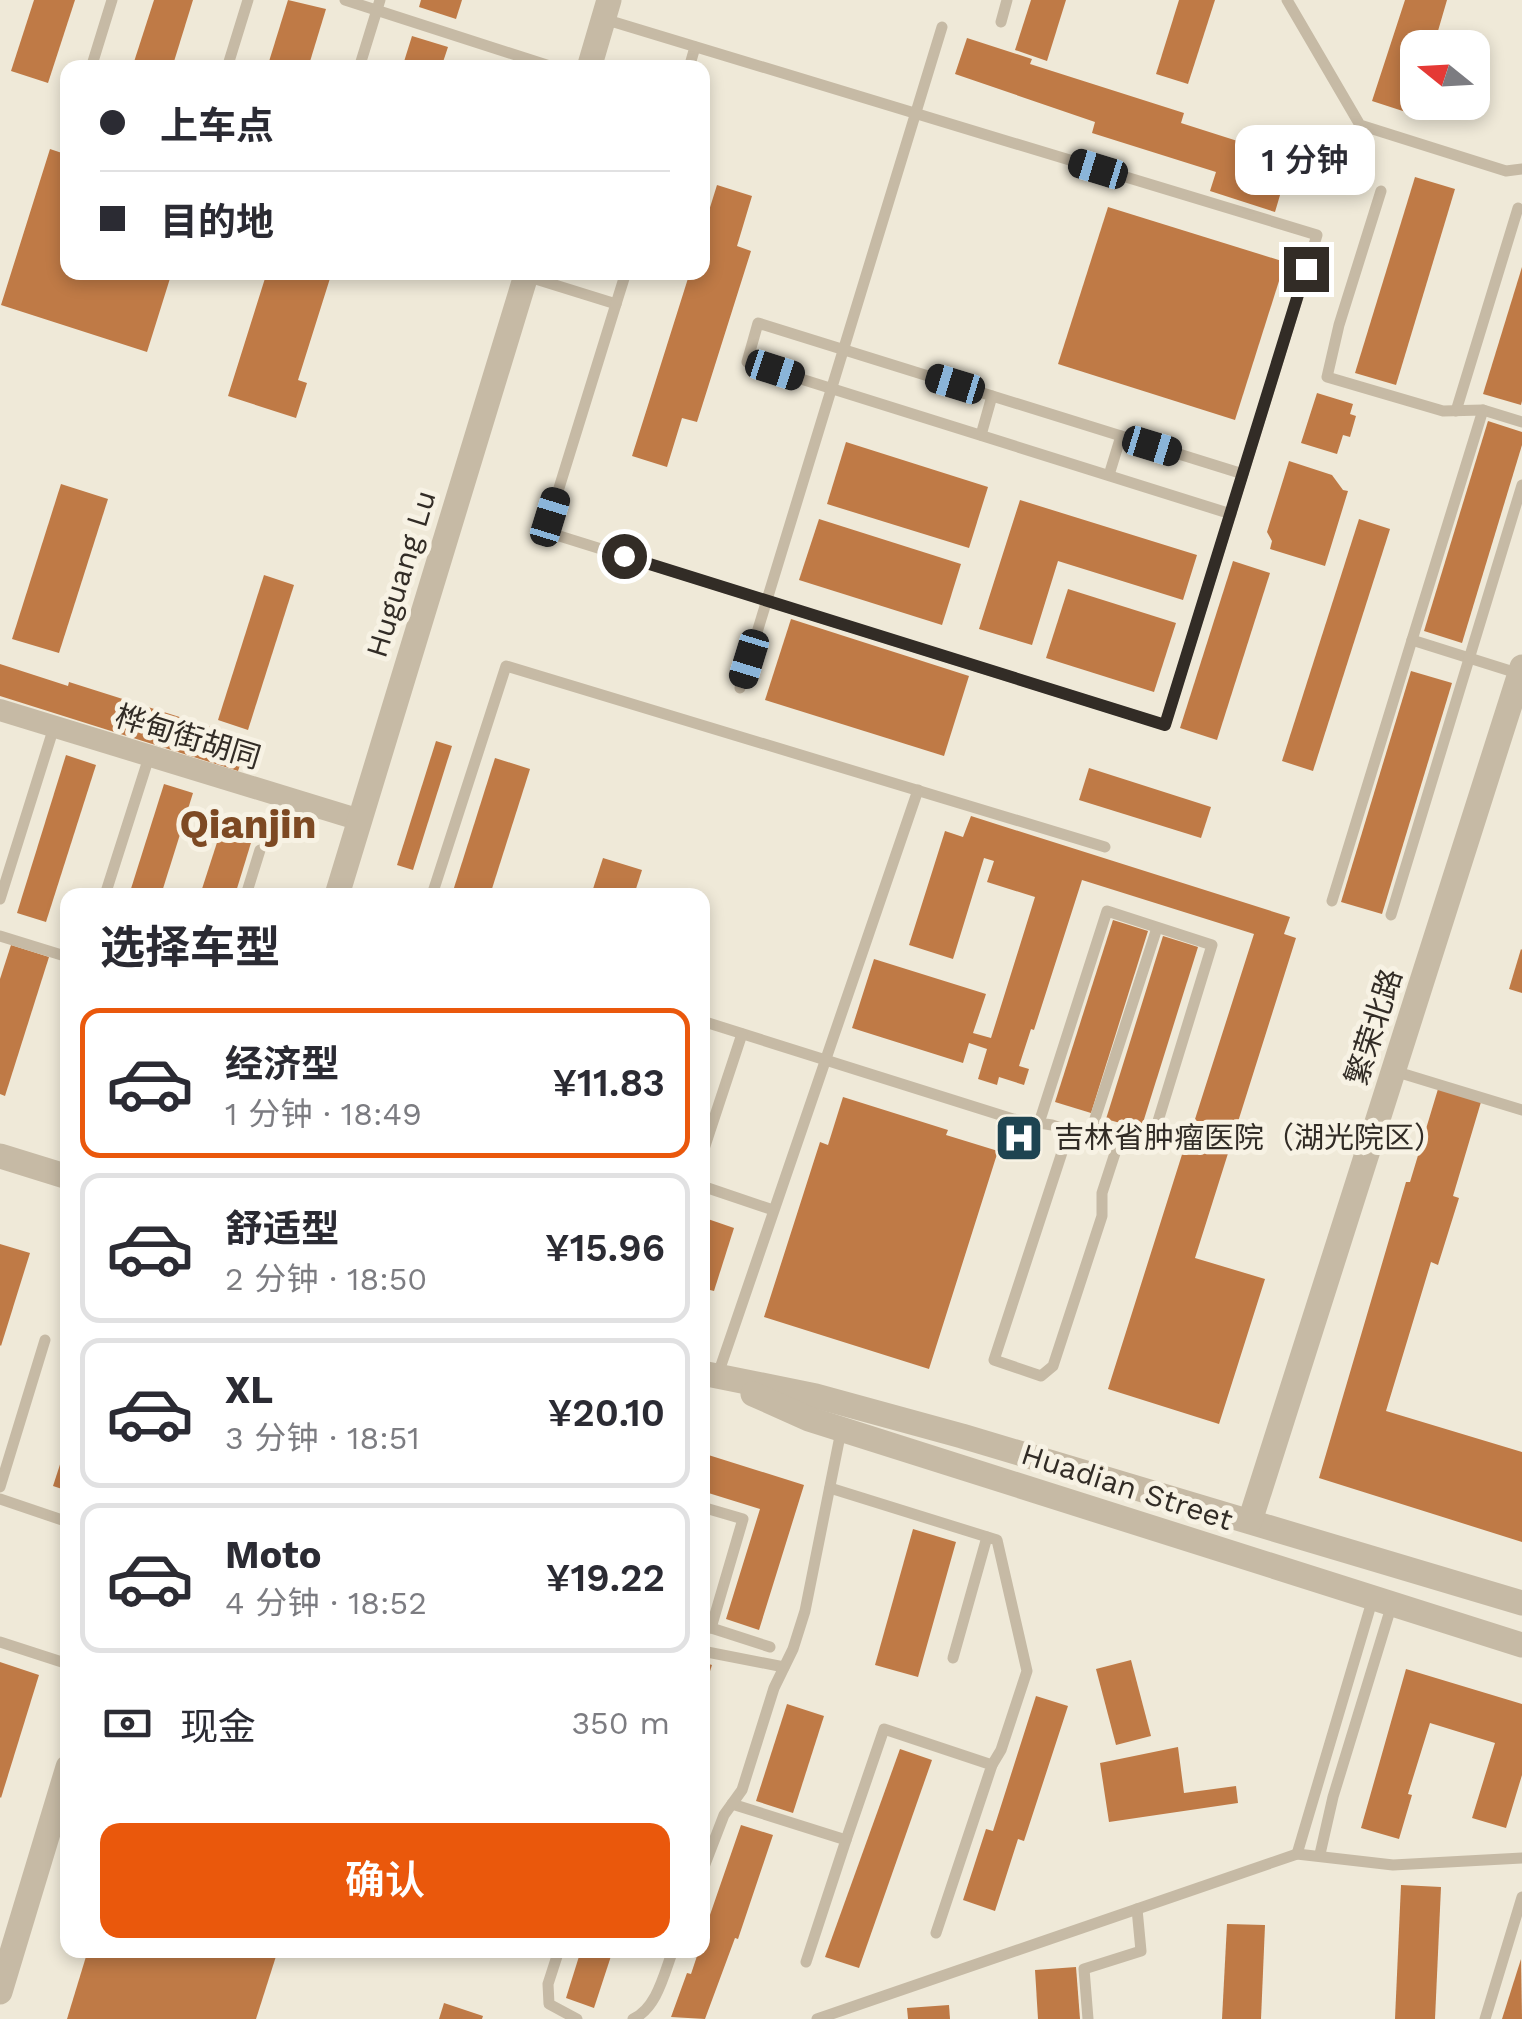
<!DOCTYPE html>
<html lang="zh">
<head>
<meta charset="utf-8">
<style>
  :root { --surface:#fff; --page:#f7f7f7; --text:#2b2b33; --muted:#7c7c81; --line:#e1e1e2; --accent:#ea580c }
  body { margin:0; font-family:"Work Sans","Noto Sans SC",sans-serif; background:var(--page); color:var(--text); height:100vh; display:flex; flex-direction:column; font-size:38px; white-space:nowrap }
  * { box-sizing:border-box; margin:0 }
  p { font-size:32px; color:var(--muted) }
  .icon { flex:none; width:55px; height:55px; fill:none; stroke:currentColor; stroke-width:2; stroke-linecap:round; stroke-linejoin:round }
  .map { position:relative; flex:1; overflow:hidden }
  .sheet { position:absolute; left:60px; top:888px; width:650px; height:1070px; display:flex; flex-direction:column; background:var(--surface); border-radius:20px; box-shadow:0 5px 15px #0003 }
  .sheet>* { flex:none }
  .banner { position:absolute; left:60px; top:60px; width:650px; height:220px; border-radius:20px; box-shadow:0 5px 15px #0003; display:grid; align-content:center; height:220px; padding:0 40px; background:var(--surface) }
  .needle { width:65px; rotate:288deg }
  .buttons { position:absolute; left:1400px; top:30px; display:grid; gap:20px }
  .buttons a { display:grid; place-items:center; width:90px; height:90px; border-radius:20px; background:var(--surface); box-shadow:0 5px 15px #0003; font-size:50px }
  .end { position:absolute; width:45px; height:45px; margin:-22px; border:12px solid #322c26; background:#fff; box-shadow:0 0 0 5px #fff }
  .from { border-radius:50% }
  .bubble { position:absolute; height:70px; border-radius:20px; background:var(--surface); box-shadow:0 5px 15px #0003; font-size:32px; font-weight:600; line-height:70px; text-align:center }
  .car { position:absolute; width:30px; height:60px; margin:-30px -15px; border-radius:12px; box-shadow:0 0 8px 2px #0007; background:linear-gradient(#222 24%,#8ab4d8 0 40%,#222 0 76%,#8ab4d8 0 86%,#222 0) }
  .banner b { display:flex; align-items:center; gap:35px; height:95px; font-size:38px }
  .banner b+b { border-top:2px solid var(--line) }
  .banner i { width:25px; height:25px; background:var(--text) }
  ul { padding:0; list-style:none }
  li { display:flex; align-items:center; gap:30px; height:150px; margin:0 20px 15px; padding:0 20px; border:5px solid var(--line); border-radius:20px }
  li div { flex:1 }
  li b { display:block; font-size:38px }
  li em { font-style:normal; font-weight:600 }
  li.current { border-color:var(--accent) }
  li>.icon { width:90px; height:90px; stroke-width:1.5 }
  h2 { padding:0 40px; font-size:45px; line-height:120px }
  .pay { display:flex; align-items:center; gap:25px; height:110px; padding:0 40px; font-size:38px }
  .pay p { margin-inline-start:auto }
  .action { display:flex; gap:20px; margin-top:auto; padding:20px 40px }
  .action a { flex:1; height:115px; border-radius:20px; background:var(--accent); color:#fff; font-size:40px; font-weight:600; line-height:115px; text-align:center }
  .map>svg:first-child { display:block }
  .building { fill:#bf7a46 }
  .lines { fill:none; stroke-linecap:round; stroke-linejoin:round }
  .service { stroke:#c6baa5; stroke-width:11 }
  .minor { stroke:#c6baa5; stroke-width:22 }
  .tertiary { stroke:#c6baa5; stroke-width:25 }
  .route { stroke:#322c26; stroke-width:12 }
  .labels { text-anchor:middle; stroke-width:10; stroke-linejoin:round; paint-order:stroke }
  .street-label { font-size:30px; fill:#322c26; stroke:#f7f2e4 }
  .poi-label { font-size:30px; fill:#322c26; stroke:#f7f2e4; text-anchor:start }
  .district-label { font-size:40px; font-weight:bold; fill:#7d4923; stroke:#f7f2e4 }
</style>
</head>
<body>
<div class="map">
<svg width="1522" height="2019" viewBox="0 0 1522 2019">
  <rect width="100%" height="100%" fill="#efe9d8"/>
  <g class="building">
    <path d="M34 0H75L48 83 11 71Z"/>
    <path d="M154 0H193L172 68H132Z"/>
    <path d="M288 0 326 9 308 68H267Z"/>
    <path d="M421 0H462L456 19 419 7Z"/>
    <path d="M1031 0H1066L1047 61 1015 50Z"/>
    <path d="M1179 0H1215L1188 84 1156 74Z"/>
    <path d="M1405 0H1447L1433 48H1418V95L1412 114 1372 101Z"/>
    <path d="M412 36 448 47 441 68H402Z"/>
    <path d="M967 38 1032 59 1030 64 1184 113 1181 123 1291 158 1275 212 1210 191 1216 172 1092 133 1095 122 955 74Z"/>
    <path d="M50 149 68 155V272H172L147 352 1 305Z"/>
    <path d="M1415 177 1455 189 1396 385 1355 373Z"/>
    <path d="M717 185 752 196 737 246 751 251 697 422 682 418 667 467 632 456 690 272H702V233Z"/>
    <path d="M1108 207 1285 262 1235 420 1058 364Z"/>
    <path d="M1522 267V401L1521 405 1483 394Z"/>
    <path d="M267 272H332L298 380 307 383 296 418 228 396Z"/>
    <path d="M1317 393 1353 404 1350 414 1356 416 1350 437 1343 435 1337 454 1301 443Z"/>
    <path d="M1488 421 1522 432V445L1462 643 1424 631Z"/>
    <path d="M846 442 988 487 969 548 827 504Z"/>
    <path d="M1289 461 1332 475 1343 490 1348 491 1325 566 1270 549 1272 541 1267 532Z"/>
    <path d="M61 484 108 499 59 653 12 639Z"/>
    <path d="M1020 500 1197 555 1183 600 1058 561 1032 645 979 629Z"/>
    <path d="M819 519 961 564 942 625 799 580Z"/>
    <path d="M1359 519 1390 529 1313 771 1282 761Z"/>
    <path d="M1233 561 1270 573 1217 740 1180 728Z"/>
    <path d="M264 575 294 585 248 730 218 720Z"/>
    <path d="M1068 589 1176 623 1154 692 1046 658Z"/>
    <path d="M791 619 969 676 944 756 765 700Z"/>
    <path d="M0 664 68 686 69 682 249 739 238 771 0 696Z"/>
    <path d="M1411 671 1452 683 1382 914 1341 902Z"/>
    <path d="M436 741 452 746 413 870 397 865Z"/>
    <path d="M66 755 96 765 46 922 17 913Z"/>
    <path d="M495 758 530 769 490 895H466L453 891Z"/>
    <path d="M1089 768 1211 807 1201 838 1079 800Z"/>
    <path d="M164 784 193 793 161 895H129Z"/>
    <path d="M971 816 1290 917 1284 934 1296 938 1195 1258 1265 1279 1219 1424 1108 1389 1185 1145 1202 1151 1204 1143 1189 1138 1254 934 1082 880 1034 1030 1031 1029 1019 1066 1029 1069 1024 1085 999 1077 997 1085 978 1079 987 1049 969 1043 963 1063 852 1028 874 959 986 994 973 1033 991 1038 1035 897 987 882 994 861 984 858 953 959 909 945 945 831 963 837Z"/>
    <path d="M223 824 254 833 235 895H200Z"/>
    <path d="M603 858 642 870 634 895H591Z"/>
    <path d="M1113 920 1148 931 1091 1113 1055 1102Z"/>
    <path d="M1163 936 1198 947 1141 1129 1106 1119Z"/>
    <path d="M11 945 49 957 5 1096 0 1094V979Z"/>
    <path d="M1521 949 1522 950V993L1509 989Z"/>
    <path d="M1438 1089 1481 1102 1453 1196 1459 1198 1438 1265 1431 1262 1386 1411 1522 1452V1542L1319 1478 1406 1182H1410Z"/>
    <path d="M843 1097 948 1130 946 1135 998 1151 929 1369 764 1317 820 1142 828 1145Z"/>
    <path d="M702 1217 734 1228 714 1291 702 1288Z"/>
    <path d="M0 1244 30 1253 1 1346 0 1345Z"/>
    <path d="M67 1443H68V1491L53 1486Z"/>
    <path d="M702 1453 804 1485 759 1630 726 1619 760 1509 702 1491Z"/>
    <path d="M913 1529 956 1542 918 1677 875 1665Z"/>
    <path d="M1131 1660 1151 1736 1116 1745 1096 1669Z"/>
    <path d="M0 1662 39 1675 1 1798 0 1797Z"/>
    <path d="M702 1662 712 1665 703 1693H702Z"/>
    <path d="M1406 1669 1522 1704V1775L1506 1828 1472 1818 1495 1743 1430 1723 1408 1794 1412 1795 1399 1839 1361 1828Z"/>
    <path d="M1036 1696 1068 1706 1024 1841 1018 1839 995 1911 963 1900 986 1829 993 1831Z"/>
    <path d="M787 1704 824 1716 793 1813 756 1801Z"/>
    <path d="M1178 1747 1184 1793 1236 1786 1238 1803 1109 1822 1100 1763Z"/>
    <path d="M900 1749 932 1760 859 1968 825 1957Z"/>
    <path d="M741 1825 773 1835 738 1939 735 1938 705 2019 671 2017 687 1973 691 1974 699 1950H702V1938Z"/>
    <path d="M1401 1885 1441 1887 1435 2019H1395Z"/>
    <path d="M1227 1924 1265 1925 1261 2019H1222Z"/>
    <path d="M88 1950H278L256 2019H67Z"/>
    <path d="M581 1950H613L594 2008 566 1998Z"/>
    <path d="M1521 1959 1522 2019H1502Z"/>
    <path d="M1076 1967 1080 2019H1038L1035 1970Z"/>
    <path d="M444 2003 483 2016 482 2019H439Z"/>
    <path d="M949 2005 950 2019H908L907 2008Z"/>
  </g>
  <g class="lines">
    <g class="service">
      <path d="M345 0 556 68"/>
      <path d="M1287 0 1360 125 1506 171 1522 169"/>
      <path d="M1001 22 1007 0"/>
      <path d="M91 68 112 0"/>
      <path d="M227 68 248 0"/>
      <path d="M359 68 380 0"/>
      <path d="M689 68 695 47"/>
      <path d="M1381 191 1339 325 1327 377 1443 411 1483 410 1522 422"/>
      <path d="M526 276 616 304 550 517 553 534 1165 725 1317 235 604 19"/>
      <path d="M616 304 626 272"/>
      <path d="M1483 410 1412 640 1520 674"/>
      <path d="M1456 411 1518 208"/>
      <path d="M981 435 992 396"/>
      <path d="M1109 475 1121 436"/>
      <path d="M1231 514 747 362 758 323 1243 474"/>
      <path d="M740 688 942 27"/>
      <path d="M105 895 149 757"/>
      <path d="M246 895 260 850"/>
      <path d="M432 895 506 666 1105 847"/>
      <path d="M0 899 54 727"/>
      <path d="M1332 901 1412 640"/>
      <path d="M1391 915 1522 485"/>
      <path d="M0 936 68 957"/>
      <path d="M702 1021 1013 1119 1052 1125 1117 1147 1154 1134 1212 945 1107 911 1039 1123"/>
      <path d="M1394 1071 1522 1110"/>
      <path d="M66 1121 68 1116"/>
      <path d="M1069 1131 994 1360 1041 1376 1053 1366 1102 1216V1193L1117 1147"/>
      <path d="M1089 1137 1157 928"/>
      <path d="M702 1155 742 1034"/>
      <path d="M702 1186 773 1210"/>
      <path d="M717 1377 918 790"/>
      <path d="M0 1487 45 1340"/>
      <path d="M830 1488 997 1540 1027 1671 1001 1750 992 1765"/>
      <path d="M0 1499 68 1522"/>
      <path d="M702 1507 743 1519 711 1628"/>
      <path d="M702 1625 770 1647"/>
      <path d="M0 1642 68 1664"/>
      <path d="M702 1651 784 1667"/>
      <path d="M953 1658 987 1537"/>
      <path d="M732 1804 846 1840 806 1962"/>
      <path d="M846 1840 884 1729 992 1765 936 1933"/>
      <path d="M1297 1854 1373 1598"/>
      <path d="M1320 1854 1333 1797 1392 1604"/>
      <path d="M702 1872 724 1815 742 1790 774 1688 793 1649 805 1611 841 1431"/>
      <path d="M559 1950 548 1984 549 2004 577 2019"/>
      <path d="M633 2019C657 2008 664 1974 673 1950"/>
      <path d="M817 2019 1297 1854 1393 1865 1522 1858"/>
      <path d="M1088 2019 1084 1969 1141 1951 1137 1909"/>
      <path d="M1485 2019 1522 1897"/>
    </g>
    <path class="minor" d="M0 710 360 820"/>
    <g class="tertiary">
      <path d="M589 68 609 0"/>
      <path d="M337 895 527 272"/>
      <path d="M0 1156 68 1177"/>
      <path d="M702 1373 816 1396 962 1436 1522 1603"/>
      <path d="M753 1394 809 1419 1522 1645"/>
      <path d="M1250 1521 1522 667"/>
      <path d="M0 1992 68 1767"/>
    </g>
  </g>
  <g class="lines">
    <path class="route" d="M624 556 1165 725 1306 269"/>
  </g>
  <defs>
    <g id="hospital-square" transform="scale(2.5)"><rect x="-9" y="-9" width="18" height="18" rx="4" fill="#1e4451" stroke="#f7f2e4"/><path d="M-5-5h3v3.5h4V-5h3V5h-3V1.5h-4V5h-3Z" fill="#fff"/></g>
  </defs>
  <g fill-rule="evenodd">
    <use href="#hospital-square" x="1019" y="1138"/>
  </g>
  <g class="labels">
    <g class="street-label">
      <text transform="translate(401 574) rotate(-73)" y="10">Huguang Lu</text>
      <text transform="translate(188 737) rotate(17)" y="10">桦甸街胡同</text>
      <text transform="translate(1374 1027) rotate(-72)" y="10">繁荣北路</text>
      <text transform="translate(1127 1487) rotate(18)" y="10">Huadian Street</text>
    </g>
    <g class="poi-label">
      <text x="1054" y="1148">吉林省肿瘤医院（湖光院区）</text>
    </g>
    <g class="district-label">
      <text x="248" y="838">Qianjin</text>
    </g>
  </g>
</svg>
<div class="buttons">
<a><svg class="needle" viewBox="-14 -14 28 28"><path d="M0-13l5 13h-10z" fill="#e53935"/><path d="M0 13l5-13h-10z" fill="#7c7c81"/></svg></a>
</div>
<i class="end from" style="left:624px;top:556px"></i>
<i class="end" style="left:1306px;top:269px"></i>
<div class="bubble" style="left:1235px;top:125px;width:140px">1 分钟</div>
<i class="car" style="left:1098px;top:169px;rotate:287deg"></i>
<i class="car" style="left:775px;top:370px;rotate:108deg"></i>
<i class="car" style="left:955px;top:384px;rotate:287deg"></i>
<i class="car" style="left:1152px;top:446px;rotate:107deg"></i>
<i class="car" style="left:550px;top:517px;rotate:17deg"></i>
<i class="car" style="left:749px;top:659px;rotate:197deg"></i>
<div class="banner">
<b><i class="from"></i>上车点</b>
<b><i></i>目的地</b>
</div>
<section class="sheet">
<h2>选择车型</h2>
<ul>
<li class="current"><svg class="icon" aria-label="car" viewBox="0 0 24 24"><path d="M5 17H2v-5l4-1 3-4h7l3 4 3 1v5h-3M9 17h6M6 11h13"/><circle cx="7" cy="17" r="2"/><circle cx="17" cy="17" r="2"/></svg><div><b>经济型</b><p>1 分钟 · 18:49</p></div><em>¥11.83</em></li>
<li><svg class="icon" aria-label="car" viewBox="0 0 24 24"><path d="M5 17H2v-5l4-1 3-4h7l3 4 3 1v5h-3M9 17h6M6 11h13"/><circle cx="7" cy="17" r="2"/><circle cx="17" cy="17" r="2"/></svg><div><b>舒适型</b><p>2 分钟 · 18:50</p></div><em>¥15.96</em></li>
<li><svg class="icon" aria-label="car" viewBox="0 0 24 24"><path d="M5 17H2v-5l4-1 3-4h7l3 4 3 1v5h-3M9 17h6M6 11h13"/><circle cx="7" cy="17" r="2"/><circle cx="17" cy="17" r="2"/></svg><div><b>XL</b><p>3 分钟 · 18:51</p></div><em>¥20.10</em></li>
<li><svg class="icon" aria-label="car" viewBox="0 0 24 24"><path d="M5 17H2v-5l4-1 3-4h7l3 4 3 1v5h-3M9 17h6M6 11h13"/><circle cx="7" cy="17" r="2"/><circle cx="17" cy="17" r="2"/></svg><div><b>Moto</b><p>4 分钟 · 18:52</p></div><em>¥19.22</em></li>
</ul>
<div class="pay"><svg class="icon" aria-label="cash" viewBox="0 0 24 24"><path d="M3 7h18v10H3z"/><circle cx="12" cy="12" r="2"/></svg>现金<p>350 m</p></div>
<div class="action"><a>确认</a></div>
</section>
</div>
</body>
</html>
